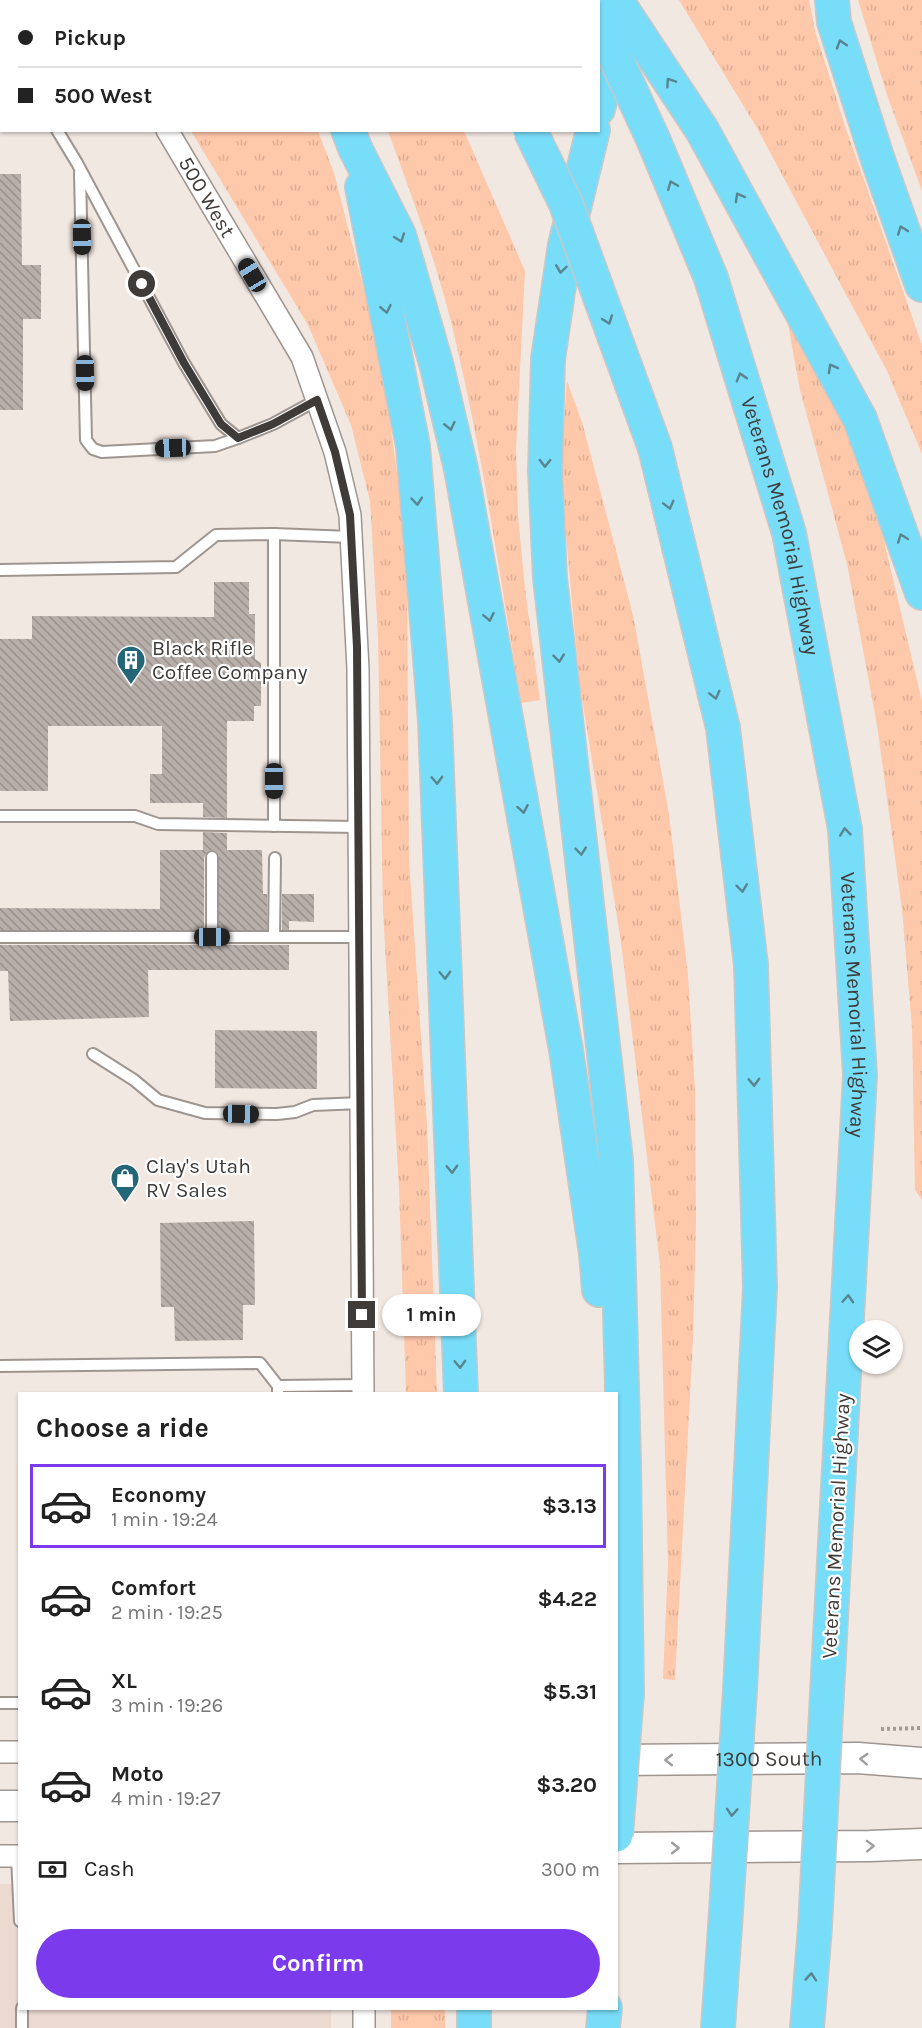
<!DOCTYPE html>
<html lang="en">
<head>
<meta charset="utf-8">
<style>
  :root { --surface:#fff; --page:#f2f2f2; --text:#222; --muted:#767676; --line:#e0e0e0; --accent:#7c3aed }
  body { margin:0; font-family:Karla,sans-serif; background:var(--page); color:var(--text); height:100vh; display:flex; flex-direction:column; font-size:22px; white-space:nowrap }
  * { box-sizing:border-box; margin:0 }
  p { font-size:20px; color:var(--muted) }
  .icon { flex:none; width:33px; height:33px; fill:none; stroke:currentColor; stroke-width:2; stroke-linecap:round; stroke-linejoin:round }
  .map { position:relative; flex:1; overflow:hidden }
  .side { position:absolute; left:18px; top:1392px; width:600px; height:618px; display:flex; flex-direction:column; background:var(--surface); border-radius:0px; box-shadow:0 2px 4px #0004 }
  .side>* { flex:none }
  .hud { position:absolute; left:0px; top:0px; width:600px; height:132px; box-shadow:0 2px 4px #0004; display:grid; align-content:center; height:132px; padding:0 18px; background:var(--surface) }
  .controls { position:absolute; left:849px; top:1320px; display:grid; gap:12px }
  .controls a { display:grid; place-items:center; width:54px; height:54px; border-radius:50%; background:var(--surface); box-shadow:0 2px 4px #0004; font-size:30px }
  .end { position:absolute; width:27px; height:27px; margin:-14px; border:8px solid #3f3b39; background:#fff; box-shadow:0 0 0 3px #fff }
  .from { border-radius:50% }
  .bubble { position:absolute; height:42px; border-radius:21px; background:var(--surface); box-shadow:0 2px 4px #0004; font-size:20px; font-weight:700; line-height:42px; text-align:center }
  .car { position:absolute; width:18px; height:36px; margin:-18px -9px; border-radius:8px; box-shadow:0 0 4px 2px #0007; background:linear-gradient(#222 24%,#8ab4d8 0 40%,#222 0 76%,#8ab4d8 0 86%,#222 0) }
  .hud b { display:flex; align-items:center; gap:21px; height:57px; font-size:22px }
  .hud b+b { border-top:2px solid var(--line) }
  .hud i { width:15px; height:15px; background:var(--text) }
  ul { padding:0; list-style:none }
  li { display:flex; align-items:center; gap:18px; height:84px; margin:0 12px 9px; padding:0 6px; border:3px solid transparent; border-radius:0px }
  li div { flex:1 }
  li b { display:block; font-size:22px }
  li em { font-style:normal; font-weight:700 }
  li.active { border-color:var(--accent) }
  li>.icon { width:54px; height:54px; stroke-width:1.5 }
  h2 { padding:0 18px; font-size:27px; line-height:72px }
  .pay { display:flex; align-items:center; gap:15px; height:66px; padding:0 18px; font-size:22px }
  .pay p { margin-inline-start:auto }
  .button { display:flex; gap:12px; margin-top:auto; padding:12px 18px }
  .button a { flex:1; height:69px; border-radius:36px; background:var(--accent); color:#fff; font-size:24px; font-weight:700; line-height:69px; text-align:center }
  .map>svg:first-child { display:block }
  .built { fill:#ecdad1 }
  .grass { fill:url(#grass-tufts) }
  .building { fill:url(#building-back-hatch) }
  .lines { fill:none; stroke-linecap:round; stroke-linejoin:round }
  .service-casing { stroke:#9e9590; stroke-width:14 }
  .minor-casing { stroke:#9e9590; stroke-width:24 }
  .secondary-casing { stroke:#9e9590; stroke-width:33 }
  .motorway-casing { stroke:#c9c8c8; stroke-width:36 }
  .path { stroke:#a19a96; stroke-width:4; stroke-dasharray:3 3; stroke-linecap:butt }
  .service { stroke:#fff; stroke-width:10 }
  .minor { stroke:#fff; stroke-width:21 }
  .secondary { stroke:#fff; stroke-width:30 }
  .motorway { stroke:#78ddf9; stroke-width:33 }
  .motorway-bridge-casing { stroke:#c9c8c8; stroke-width:36; stroke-linecap:butt }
  .motorway-bridge { stroke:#78ddf9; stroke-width:33 }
  .oneway { stroke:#59848f }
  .oneway2 { stroke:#9f9d9c }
  .route { stroke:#3f3b39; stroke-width:8 }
  .labels { text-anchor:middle; stroke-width:4.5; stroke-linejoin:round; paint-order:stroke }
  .street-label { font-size:21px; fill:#3f3b39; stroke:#fff }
  .poi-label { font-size:21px; fill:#3f3b39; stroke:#fff; text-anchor:start }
</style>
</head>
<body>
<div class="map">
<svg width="922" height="2028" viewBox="0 0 922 2028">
  <defs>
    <pattern id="grass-tufts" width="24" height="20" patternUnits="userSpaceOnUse" patternTransform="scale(1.5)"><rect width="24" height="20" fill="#fec8ab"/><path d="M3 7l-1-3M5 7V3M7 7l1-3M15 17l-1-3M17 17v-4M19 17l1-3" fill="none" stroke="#dbad94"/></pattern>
    <pattern id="building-back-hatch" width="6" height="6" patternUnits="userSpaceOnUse" patternTransform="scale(1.5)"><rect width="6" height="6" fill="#b9afaa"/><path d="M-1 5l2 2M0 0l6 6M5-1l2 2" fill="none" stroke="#98908b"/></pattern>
  </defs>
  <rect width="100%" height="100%" fill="#f2e8e2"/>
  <path class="built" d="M0 1884H19L20 2008 331 2009V2028H0Z"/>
  <g class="grass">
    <path d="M679 0H809L815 31 845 126 922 345V454L887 371 757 128Z"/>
    <path d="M858 0H922V191L887 95Z"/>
    <path d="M191 131H318L334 173 372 321 387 399 399 488 407 581 409 860 427 1125 437 1393H406L399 1189 383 911 378 637 370 501 351 425 308 325Z"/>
    <path d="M388 131H464L525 271 516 449 518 515 525 589 540 700 521 703C501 583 484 462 456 343 440 271 413 200 388 131Z"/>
    <path d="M787 319 826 375 883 537 922 701V1200L915 1190 912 1028 902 909 877 725 847 564 800 390Z"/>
    <path d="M567 381 582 422 633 615 669 814 688 975 695 1090 696 1221 693 1338 675 1680 663 1679 668 1563 660 1265 621 942 579 679 560 469Z"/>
    <rect x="391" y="2009" width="54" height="19"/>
  </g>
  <g class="building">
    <path d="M0 174H21L22 265H41V319H23V410H0Z"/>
    <path d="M214 582H249V614H255V659L261 663V706H254V721H227V818L203 817V803H150V774H162V726H48V791H0V639H32V616L214 617Z"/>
    <path d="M203 832 227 833V850H262L263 894H267V930H219V857L218 853 213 850 208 851 204 857V930H0V908L160 909V850H203Z"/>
    <path d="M282 894H314V922L289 921V930H282Z"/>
    <path d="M0 945H289V970H148L149 1017 10 1021 8 971H0Z"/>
    <path d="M215 1030 317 1031V1089L215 1088Z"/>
    <path d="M254 1221 255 1305H243V1340L175 1341 174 1307H161L160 1223Z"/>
  </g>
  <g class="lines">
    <g class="service-casing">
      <g id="service">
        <path d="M57 130 77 163 184 363 221 424 238 438 273 424 317 400"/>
        <path d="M80 173 86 440 93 449 102 452 215 446 238 438"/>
        <path d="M274 534V826"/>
        <path d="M0 570 176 567 216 535 274 534 351 537"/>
        <path d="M0 816H135L158 824 359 827"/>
        <path d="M212 857V937"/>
        <path d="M0 937H360"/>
        <path d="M274 937 275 858"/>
        <path d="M93 1054 134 1080 158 1100 205 1113 277 1114 295 1112 313 1105 361 1103"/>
        <path d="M0 1366 260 1363 278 1386"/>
        <path d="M278 1394V1386L363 1385"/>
        <path d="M0 1703H20"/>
        <path d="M17 1856 20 1921"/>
        <path d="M22 2008V2028"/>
      </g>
    </g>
    <g class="minor-casing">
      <g id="minor">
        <path d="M89 0 90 2"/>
        <path id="s1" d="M167 130 302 357 335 452 350 515 358 669 363 1394"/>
        <path d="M0 1752H20"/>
        <path d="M0 1856H20"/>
        <path d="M364 2028V2008"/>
      </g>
    </g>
    <g class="secondary-casing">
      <g id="secondary">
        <path id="s2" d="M616 1760 858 1758 922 1763"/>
        <path d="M0 1806H20"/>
        <path d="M616 1848 870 1846 922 1844"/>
      </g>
    </g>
    <g class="motorway-casing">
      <g id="motorway">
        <path d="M299 0 300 2"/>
        <path d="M465 0 466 2"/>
        <path d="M587 0 588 2"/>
        <path d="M832 0 834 22 878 160 922 285"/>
        <path d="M598 109 617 34"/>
        <path d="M348 130 355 148 399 235 437 367 461 469 566 1050 596 1254 599 1290"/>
        <path d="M593 130 565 245 548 359 545 471 550 578 616 1160 624 1463 627 1693"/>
        <path d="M702 130 860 419 922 593"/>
        <path d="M362 187 413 446 435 721 461 1394"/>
        <path id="s3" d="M711 278 789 533 845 829 860 1075 827 1693"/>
        <path d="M655 448 723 728 751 965 760 1287 740 1690"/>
        <path d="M474 2028V2008"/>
        <path d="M603 2028 605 2008"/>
        <path d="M718 2028 725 1927"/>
        <path d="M807 2028 815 1927"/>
      </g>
    </g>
    <path class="path" d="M881 1729 922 1728"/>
    <use href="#service" class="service"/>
    <use href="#minor" class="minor"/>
    <use href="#secondary" class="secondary"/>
    <use href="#motorway" class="motorway"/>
    <g class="motorway-bridge-casing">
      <g id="motorway-bridge">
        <path d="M616 0 702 130"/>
        <path d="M598 20 653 139 711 278"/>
        <path d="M530 130 566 204 655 448"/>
        <path d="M616 1835 627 1693"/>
        <path d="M725 1927 740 1690"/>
        <path d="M815 1927 827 1693"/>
      </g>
    </g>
    <use href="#motorway-bridge" class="motorway-bridge"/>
  </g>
  <defs><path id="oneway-chevron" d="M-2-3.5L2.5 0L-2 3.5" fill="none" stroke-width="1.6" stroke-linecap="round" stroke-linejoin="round" transform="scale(1.5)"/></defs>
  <g class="oneway">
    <use href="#oneway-chevron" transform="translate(841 44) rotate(-108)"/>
    <use href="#oneway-chevron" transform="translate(670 82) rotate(-124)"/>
    <use href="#oneway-chevron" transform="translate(672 185) rotate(-112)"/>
    <use href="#oneway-chevron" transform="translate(739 197) rotate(-119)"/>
    <use href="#oneway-chevron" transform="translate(902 230) rotate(-110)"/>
    <use href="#oneway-chevron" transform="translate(400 238) rotate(70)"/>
    <use href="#oneway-chevron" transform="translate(561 269) rotate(98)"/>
    <use href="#oneway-chevron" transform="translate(386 309) rotate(79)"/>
    <use href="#oneway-chevron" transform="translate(608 320) rotate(70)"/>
    <use href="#oneway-chevron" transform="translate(832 368) rotate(-119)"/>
    <use href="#oneway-chevron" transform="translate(741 377) rotate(-107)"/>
    <use href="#oneway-chevron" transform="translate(450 426) rotate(77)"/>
    <use href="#oneway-chevron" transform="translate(545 463) rotate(91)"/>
    <use href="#oneway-chevron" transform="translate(417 501) rotate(85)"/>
    <use href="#oneway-chevron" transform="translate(669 505) rotate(76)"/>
    <use href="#oneway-chevron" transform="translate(902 538) rotate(-110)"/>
    <use href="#oneway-chevron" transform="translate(489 617) rotate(79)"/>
    <use href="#oneway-chevron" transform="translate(559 658) rotate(84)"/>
    <use href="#oneway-chevron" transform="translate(715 695) rotate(76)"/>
    <use href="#oneway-chevron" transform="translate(437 780) rotate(88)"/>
    <use href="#oneway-chevron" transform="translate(523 809) rotate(80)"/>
    <use href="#oneway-chevron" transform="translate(845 832) rotate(-96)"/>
    <use href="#oneway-chevron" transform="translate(581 851) rotate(84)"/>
    <use href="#oneway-chevron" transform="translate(742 888) rotate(83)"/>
    <use href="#oneway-chevron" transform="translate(445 975) rotate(88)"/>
    <use href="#oneway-chevron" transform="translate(754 1082) rotate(88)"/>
    <use href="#oneway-chevron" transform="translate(452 1169) rotate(88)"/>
    <use href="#oneway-chevron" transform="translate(848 1299) rotate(-87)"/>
    <use href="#oneway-chevron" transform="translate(460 1364) rotate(88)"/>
    <use href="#oneway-chevron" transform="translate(732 1812) rotate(94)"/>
    <use href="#oneway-chevron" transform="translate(811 1977) rotate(-86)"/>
  </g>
  <g class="oneway2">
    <use href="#oneway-chevron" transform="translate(864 1759) rotate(-177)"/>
    <use href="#oneway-chevron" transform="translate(669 1760) rotate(180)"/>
    <use href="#oneway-chevron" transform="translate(870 1846) rotate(-2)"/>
    <use href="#oneway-chevron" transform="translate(675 1848)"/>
  </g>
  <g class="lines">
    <path class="route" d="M142 284 184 363 221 424 238 438 273 424 317 400 335 452 350 515 357 647 362 1315"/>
  </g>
  <defs>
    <g id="building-pin" transform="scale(1.5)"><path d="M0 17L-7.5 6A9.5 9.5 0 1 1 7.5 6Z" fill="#267" stroke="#fff"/><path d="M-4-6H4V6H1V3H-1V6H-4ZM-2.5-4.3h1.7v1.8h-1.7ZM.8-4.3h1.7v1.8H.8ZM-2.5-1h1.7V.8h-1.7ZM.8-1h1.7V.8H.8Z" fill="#fff"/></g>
    <g id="shop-pin" transform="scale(1.5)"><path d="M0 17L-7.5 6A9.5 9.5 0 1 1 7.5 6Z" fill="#267" stroke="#fff"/><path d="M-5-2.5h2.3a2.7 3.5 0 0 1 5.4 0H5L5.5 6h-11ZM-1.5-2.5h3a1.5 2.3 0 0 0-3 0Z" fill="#fff"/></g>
  </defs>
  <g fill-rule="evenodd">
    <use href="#building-pin" x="131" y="660"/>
    <use href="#shop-pin" x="125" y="1178"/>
  </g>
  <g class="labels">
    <g class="street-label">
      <text dy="7" stroke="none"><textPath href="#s1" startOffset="78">500 West</textPath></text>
      <text dy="7" stroke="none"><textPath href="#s3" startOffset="258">Veterans Memorial Highway</textPath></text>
      <text dy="7" stroke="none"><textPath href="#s3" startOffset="744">Veterans Memorial Highway</textPath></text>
      <text transform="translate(836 1526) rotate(-87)" y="7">Veterans Memorial Highway</text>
      <text dy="7" stroke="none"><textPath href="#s2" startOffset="153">1300 South</textPath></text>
    </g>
    <g class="poi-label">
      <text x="152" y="655">Black Rifle<tspan x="152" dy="24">Coffee Company</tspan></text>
      <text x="146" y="1173">Clay's Utah<tspan x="146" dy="24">RV Sales</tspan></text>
    </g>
  </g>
</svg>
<div class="controls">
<a><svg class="icon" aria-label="layers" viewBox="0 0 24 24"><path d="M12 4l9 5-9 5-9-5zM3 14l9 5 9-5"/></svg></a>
</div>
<i class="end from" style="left:142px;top:284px"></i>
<i class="end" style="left:362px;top:1315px"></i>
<div class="bubble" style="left:382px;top:1294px;width:99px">1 min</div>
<i class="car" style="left:82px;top:237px;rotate:179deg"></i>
<i class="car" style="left:252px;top:275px;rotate:329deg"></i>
<i class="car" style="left:85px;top:373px;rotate:179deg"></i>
<i class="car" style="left:173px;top:448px;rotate:268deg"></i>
<i class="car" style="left:274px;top:781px;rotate:180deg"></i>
<i class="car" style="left:212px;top:937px;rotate:90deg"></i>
<i class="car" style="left:241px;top:1114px;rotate:91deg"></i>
<div class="hud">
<b><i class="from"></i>Pickup</b>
<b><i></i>500 West</b>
</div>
<section class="side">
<h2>Choose a ride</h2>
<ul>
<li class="active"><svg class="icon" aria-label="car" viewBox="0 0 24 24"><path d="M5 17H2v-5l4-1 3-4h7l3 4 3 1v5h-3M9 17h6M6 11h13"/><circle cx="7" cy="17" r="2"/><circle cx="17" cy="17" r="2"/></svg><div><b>Economy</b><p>1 min · 19:24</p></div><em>$3.13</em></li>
<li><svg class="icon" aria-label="car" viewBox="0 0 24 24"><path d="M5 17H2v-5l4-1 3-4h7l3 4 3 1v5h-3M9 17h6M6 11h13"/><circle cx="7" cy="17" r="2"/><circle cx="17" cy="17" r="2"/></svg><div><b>Comfort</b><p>2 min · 19:25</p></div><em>$4.22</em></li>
<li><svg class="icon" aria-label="car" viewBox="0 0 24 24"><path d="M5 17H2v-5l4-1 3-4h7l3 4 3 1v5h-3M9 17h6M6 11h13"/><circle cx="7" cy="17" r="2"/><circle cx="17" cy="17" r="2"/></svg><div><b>XL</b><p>3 min · 19:26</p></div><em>$5.31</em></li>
<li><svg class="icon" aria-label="car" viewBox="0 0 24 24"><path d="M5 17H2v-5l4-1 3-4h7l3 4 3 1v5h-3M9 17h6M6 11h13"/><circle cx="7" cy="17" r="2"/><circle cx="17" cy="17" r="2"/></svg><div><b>Moto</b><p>4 min · 19:27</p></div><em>$3.20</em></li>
</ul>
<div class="pay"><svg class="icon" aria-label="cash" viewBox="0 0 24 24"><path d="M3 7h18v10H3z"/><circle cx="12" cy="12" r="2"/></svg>Cash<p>300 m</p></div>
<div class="button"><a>Confirm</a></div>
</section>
</div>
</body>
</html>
